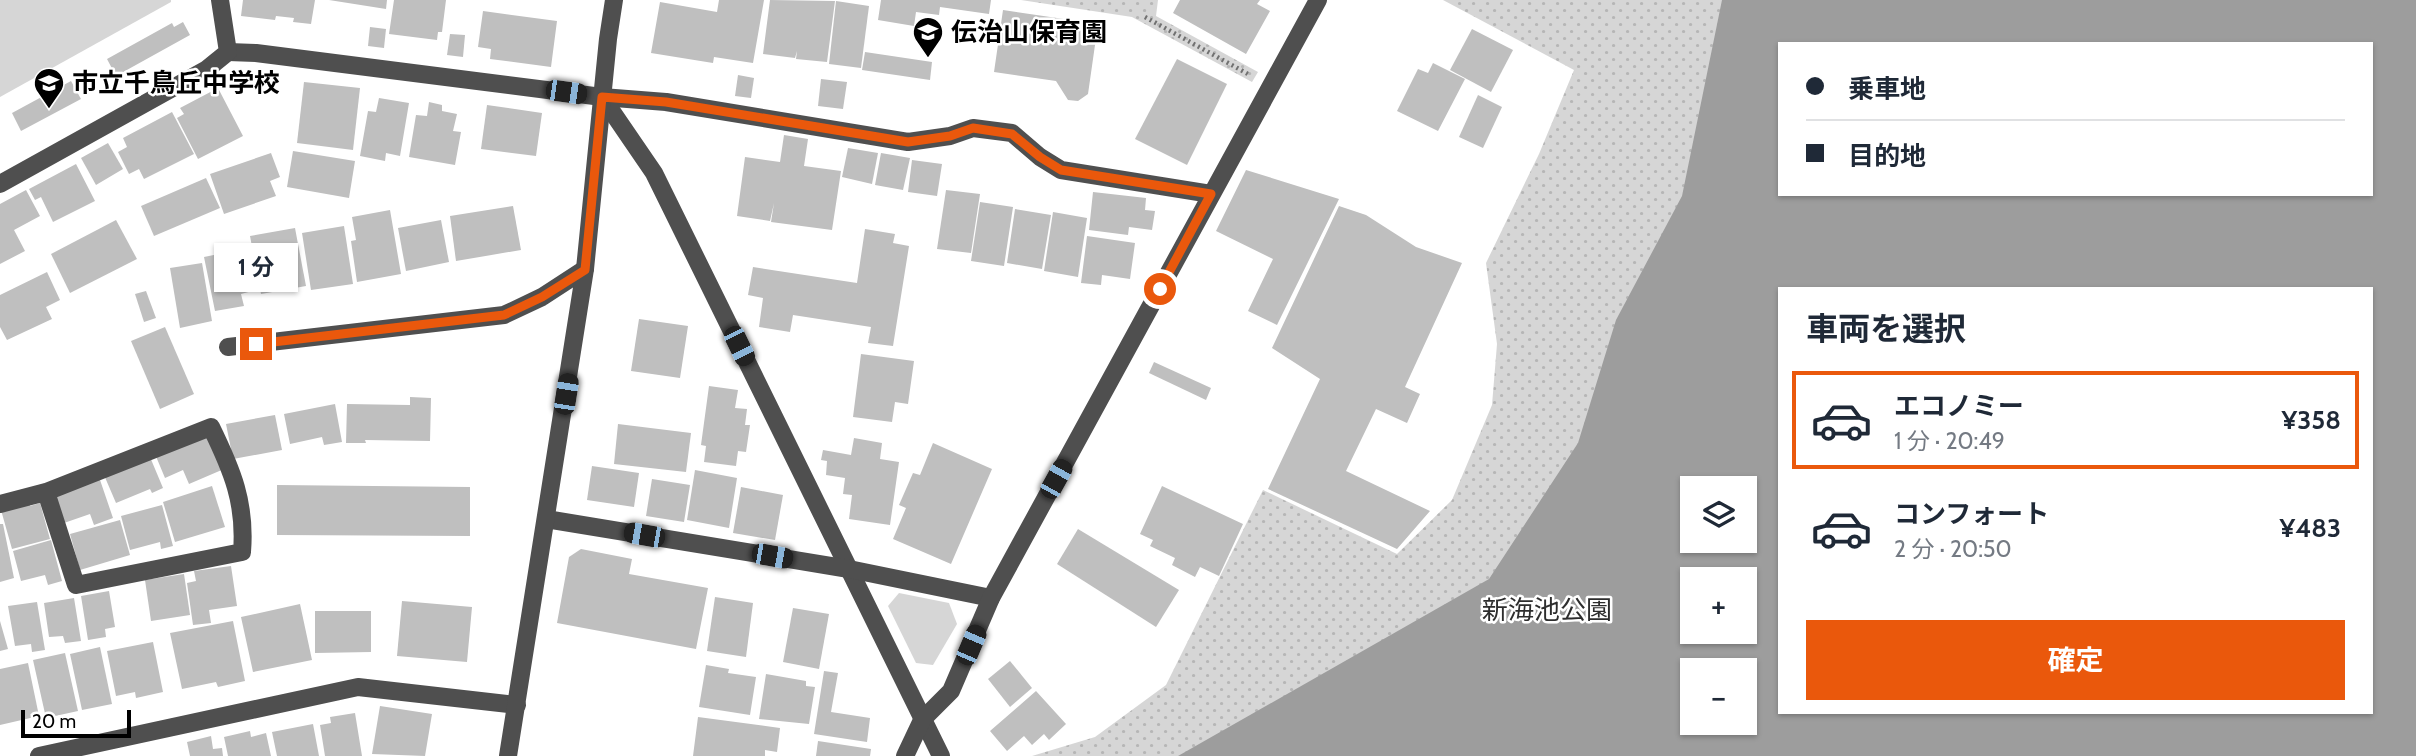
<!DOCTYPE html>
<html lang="ja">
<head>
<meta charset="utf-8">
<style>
  :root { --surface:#fff; --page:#f2f2f3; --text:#1f2937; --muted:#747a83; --line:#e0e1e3; --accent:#ea580c }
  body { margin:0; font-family:Cabin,"Noto Sans JP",sans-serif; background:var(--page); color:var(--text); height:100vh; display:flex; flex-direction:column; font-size:26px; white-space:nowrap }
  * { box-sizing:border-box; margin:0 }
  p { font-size:23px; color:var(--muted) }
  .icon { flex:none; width:38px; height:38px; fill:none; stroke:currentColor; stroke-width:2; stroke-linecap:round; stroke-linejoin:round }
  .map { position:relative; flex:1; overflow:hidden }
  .panel { position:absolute; left:1778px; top:287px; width:595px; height:427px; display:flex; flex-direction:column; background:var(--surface); border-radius:0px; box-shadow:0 2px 5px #0004 }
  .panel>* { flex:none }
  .hud { position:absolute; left:1778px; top:42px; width:595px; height:154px; border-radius:0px; box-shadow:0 2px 5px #0004; display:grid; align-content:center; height:154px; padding:0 28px; background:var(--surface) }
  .tools { position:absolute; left:1680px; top:476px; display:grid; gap:14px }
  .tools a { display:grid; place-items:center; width:77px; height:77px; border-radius:0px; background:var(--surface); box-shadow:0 2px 5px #0004; font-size:35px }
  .scale { position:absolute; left:21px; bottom:18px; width:110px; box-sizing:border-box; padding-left:7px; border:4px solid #000; border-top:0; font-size:19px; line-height:24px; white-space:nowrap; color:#000; -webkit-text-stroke:5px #fff; paint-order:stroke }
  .end { position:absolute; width:32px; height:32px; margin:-16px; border:9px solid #ea580c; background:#fff; box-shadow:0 0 0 4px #fff }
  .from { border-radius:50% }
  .bubble { position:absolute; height:49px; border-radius:0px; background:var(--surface); box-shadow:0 2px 5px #0004; font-size:23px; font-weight:700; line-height:49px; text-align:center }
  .car { position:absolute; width:21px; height:42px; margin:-21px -10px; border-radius:9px; box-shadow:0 0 5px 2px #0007; background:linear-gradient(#222 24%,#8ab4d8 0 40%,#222 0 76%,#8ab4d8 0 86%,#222 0) }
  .hud b { display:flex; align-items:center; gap:24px; height:66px; font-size:26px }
  .hud b+b { border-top:2px solid var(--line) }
  .hud i { width:18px; height:18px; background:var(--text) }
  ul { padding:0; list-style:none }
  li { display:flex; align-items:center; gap:21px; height:98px; margin:0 14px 10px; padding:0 14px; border:4px solid transparent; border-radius:0px }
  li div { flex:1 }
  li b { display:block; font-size:26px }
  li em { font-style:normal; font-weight:700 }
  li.selected { border-color:var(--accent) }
  li>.icon { width:63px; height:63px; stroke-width:1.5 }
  h2 { padding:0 28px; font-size:32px; line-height:84px }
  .cta { display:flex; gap:14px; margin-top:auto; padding:14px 28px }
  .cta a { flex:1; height:80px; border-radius:0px; background:var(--accent); color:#fff; font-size:28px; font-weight:700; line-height:80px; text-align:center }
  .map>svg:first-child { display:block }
  .grass { fill:#d6d6d6 }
  .park { fill:url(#park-dots); fill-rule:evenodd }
  .water { fill:#9d9d9d; fill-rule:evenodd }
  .building { fill:#bfbfbf }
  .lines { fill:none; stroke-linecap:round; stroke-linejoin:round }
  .path { stroke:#717171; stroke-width:4.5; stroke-dasharray:2 3.5; stroke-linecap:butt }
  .minor { stroke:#4f4f4f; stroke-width:18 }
  .route { stroke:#ea580c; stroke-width:9 }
  .labels { text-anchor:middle; stroke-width:5; stroke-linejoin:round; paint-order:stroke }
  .poi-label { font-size:26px; font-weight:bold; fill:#000; stroke:#fff; text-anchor:start }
  .park-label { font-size:26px; fill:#2d2d2d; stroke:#fff }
</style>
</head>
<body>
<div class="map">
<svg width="2416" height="756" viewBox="0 0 2416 756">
  <defs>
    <pattern id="park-dots" width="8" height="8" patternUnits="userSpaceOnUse" patternTransform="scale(1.75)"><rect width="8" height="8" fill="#d6d6d6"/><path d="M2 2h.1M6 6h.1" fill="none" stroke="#b6b6b6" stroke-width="1.8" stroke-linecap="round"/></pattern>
  </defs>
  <rect width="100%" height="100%" fill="#fff"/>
  <g class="grass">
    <path d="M0 0H171V2L0 97Z"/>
    <path d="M899 593 949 603 957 624 933 665 916 663 888 606Z"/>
  </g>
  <g class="park">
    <path d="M1021 0H1158L1156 16 1258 72 1252 82 1132 17Z"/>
    <path d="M1443 0H2416V756H1032L1095 737 1166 685 1263 490 1397 554 1452 500 1492 405 1497 344 1486 263 1539 154 1574 70ZM1780 44H2371V194H1780ZM1780 289H2371V712H1780ZM1692 488H1745V541H1692ZM1692 579H1745V632H1692ZM1692 670H1745V723H1692Z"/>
  </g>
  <path class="water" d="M1722 0H2416V756H1178L1489 579 1578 443 1616 320 1682 196ZM1780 44H2371V194H1780ZM1780 289H2371V712H1780ZM1692 488H1745V541H1692ZM1692 579H1745V632H1692ZM1692 670H1745V723H1692Z"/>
  <g class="building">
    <path d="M243 0H315L311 24 293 22 294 18 276 16 275 20 241 16Z"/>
    <path d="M329 0H387L386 9Z"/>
    <path d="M394 0H446L442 32H438L437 40 389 34Z"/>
    <path d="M719 0H764L753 63 714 57 713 63 651 53 660 2 717 12Z"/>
    <path d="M770 0 835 1 827 62 796 59 797 51 795 58 763 54Z"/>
    <path d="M881 0H991L989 14 940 7 939 15 916 12 914 26 878 20Z"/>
    <path d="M1180 0H1260L1257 4 1270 11 1246 54 1173 13Z"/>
    <path d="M836 1 869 6 861 68 829 64Z"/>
    <path d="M1003 10 1098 24 1088 94 1078 101 1068 100 1056 81 994 72Z"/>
    <path d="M483 11 557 21 551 67 490 59 491 49 478 47Z"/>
    <path d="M183 22 190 35 116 76 107 59 172 23 174 27Z"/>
    <path d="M370 27 386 29 384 48 368 46Z"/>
    <path d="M1472 29 1513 50 1491 92 1450 70Z"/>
    <path d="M450 34 465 35 463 57 447 55Z"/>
    <path d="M865 52 932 62 930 80 862 70Z"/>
    <path d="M1177 59 1227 84 1187 165 1135 139Z"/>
    <path d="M1433 63 1465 79 1438 131 1397 111 1418 69 1428 73Z"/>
    <path d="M738 75 754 78 751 98 735 96Z"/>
    <path d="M821 79 847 82 843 109 818 106Z"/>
    <path d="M71 81 81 99 21 131 12 113Z"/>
    <path d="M304 82 360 88 353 150 297 143Z"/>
    <path d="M218 88 243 136 198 159 177 118 184 114 180 108Z"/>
    <path d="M1478 95 1502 107 1483 148 1459 137Z"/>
    <path d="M379 98 409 103 400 156 386 153 385 161 360 156 368 111 376 112Z"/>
    <path d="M429 102 442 105V111L457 114 453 131 461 132 455 165 409 157 416 115 427 116Z"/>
    <path d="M487 105 542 113 536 156 481 149Z"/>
    <path d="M172 112 194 154 144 179 139 169 129 174 118 152 127 147 123 138Z"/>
    <path d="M784 135 808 139 804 166 841 171 832 230 771 222 774 203 770 221 737 216 745 157 780 162Z"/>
    <path d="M108 143 123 169 96 185 81 158Z"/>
    <path d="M848 148 878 153 872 184 842 177Z"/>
    <path d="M293 151 355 161 349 198 287 187Z"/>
    <path d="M271 153 280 177 270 181 276 196 224 214 210 174Z"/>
    <path d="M881 153 910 158 903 190 875 185Z"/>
    <path d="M912 160 942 164 937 196 908 192Z"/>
    <path d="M76 164 95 201 53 222 41 197 35 200 29 189Z"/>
    <path d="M1246 170 1339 199 1277 325 1248 311 1273 259 1216 231Z"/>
    <path d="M206 178 220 208 154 236 141 206Z"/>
    <path d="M26 190 40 216 14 230 25 251 0 264V204Z"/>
    <path d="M946 190 980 194 971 253 937 249Z"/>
    <path d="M1093 192 1146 198 1145 210 1155 211 1152 230 1129 227 1128 235 1089 230Z"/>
    <path d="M980 202 1013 207 1004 266 971 261Z"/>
    <path d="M513 206 521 250 456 261 450 216Z"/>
    <path d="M1339 206 1366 215 1416 247 1462 263 1405 387 1420 394 1407 423 1376 409 1346 471 1430 511 1397 549 1268 489 1320 379 1272 348Z"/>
    <path d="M1015 209 1051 215 1042 269 1007 263Z"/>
    <path d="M390 210 401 274 357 282 351 241 356 240 352 217Z"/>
    <path d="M1053 212 1087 218 1078 277 1044 271Z"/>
    <path d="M116 220 137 259 70 293 51 254Z"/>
    <path d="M441 220 449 262 406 271 398 228Z"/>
    <path d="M344 226 353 284 311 290 302 233Z"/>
    <path d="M295 228 306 286 261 294 250 236Z"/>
    <path d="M865 229 895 234 893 243 909 246 893 346 868 343 871 327 793 315 790 332 759 327 763 298 748 295 753 267 857 283Z"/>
    <path d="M1087 236 1135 243 1130 279 1102 275 1101 285 1081 283Z"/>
    <path d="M248 248 256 290 241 294 244 306 215 311 204 257Z"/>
    <path d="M202 263 212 321 180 328 170 268Z"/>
    <path d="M47 272 60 300 46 307 52 319 7 340 0 327V295Z"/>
    <path d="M146 291 156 318 144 322 135 294Z"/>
    <path d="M639 319 688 326 680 378 631 371Z"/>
    <path d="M165 327 194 394 160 409 131 341Z"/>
    <path d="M861 354 914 361 908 404 895 402 892 422 853 417Z"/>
    <path d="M1154 362 1211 388 1206 400 1149 373Z"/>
    <path d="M709 386 738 390 735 408 747 409 745 425H750L746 452 738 451 736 466 704 462 706 446 701 445Z"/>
    <path d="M410 397 431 398 430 441 365 440 366 443H346L347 404 410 405Z"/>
    <path d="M335 404 342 442 324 445 322 437 290 444 284 414Z"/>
    <path d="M275 415 282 450 233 459 226 424Z"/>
    <path d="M618 424 691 433 686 472 614 464Z"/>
    <path d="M208 435 224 469 189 484 183 470 165 478 155 454Z"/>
    <path d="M854 438 882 443 880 459 899 462 890 525 849 519 852 495 843 494 845 478 826 475 827 461 821 460 823 450 851 455Z"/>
    <path d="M933 443 992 469 951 564 893 539 906 508 899 505 913 473 920 475Z"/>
    <path d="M150 457 163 488 152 493 150 489 116 503 104 475Z"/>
    <path d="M592 466 639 473 634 507 587 500Z"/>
    <path d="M695 470 737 478 729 528 687 520Z"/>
    <path d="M99 477 113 518 94 525 90 514 64 523 54 493Z"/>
    <path d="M652 479 690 485 684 522 646 516Z"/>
    <path d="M277 485 470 487V536L277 535Z"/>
    <path d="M212 486 225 527 175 542 163 502Z"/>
    <path d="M1162 486 1243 524 1219 576 1200 567 1195 577 1172 565 1175 558 1150 546 1153 540 1140 534Z"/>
    <path d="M741 487 783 495 775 540 733 533Z"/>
    <path d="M30 502V506L40 503 50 539 12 549 1 510Z"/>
    <path d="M162 505 173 546 161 549 160 542 130 550 121 516Z"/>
    <path d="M120 520 130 555 80 570 70 534Z"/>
    <path d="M0 524H3L14 578 0 582Z"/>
    <path d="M1078 529 1179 590 1156 627 1057 564Z"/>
    <path d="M51 540 62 581 48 585 45 575 21 581 13 551Z"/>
    <path d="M581 549 632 559 629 574 708 588 696 649 557 623 569 557Z"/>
    <path d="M231 566 237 606 209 610 211 623 193 625 187 583 196 581 194 571Z"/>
    <path d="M184 574 190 615 151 621 145 580Z"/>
    <path d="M109 591 115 627 105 629 106 637 88 640 81 596Z"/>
    <path d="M715 597 753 603 746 657 707 651Z"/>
    <path d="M74 598 81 641 65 643 63 636 49 637 44 603Z"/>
    <path d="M402 601 472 607 467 662 397 656Z"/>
    <path d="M37 602 45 650 32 652 31 644 15 646 8 606Z"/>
    <path d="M300 604 312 660 253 672 241 617Z"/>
    <path d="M793 608 829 614 819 669 783 662Z"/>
    <path d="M315 611H371V652L315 653Z"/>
    <path d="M0 621 8 649 0 651Z"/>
    <path d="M233 621 245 681 218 687 216 682 182 689 170 633Z"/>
    <path d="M153 642 163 692 136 698 135 692 116 696 107 651Z"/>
    <path d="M100 647 112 704 82 710 70 654Z"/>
    <path d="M65 653 78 711 46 718 33 660Z"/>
    <path d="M1010 661 1032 688 1010 707 988 679Z"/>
    <path d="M28 663 39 716 0 725V669Z"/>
    <path d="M706 665 729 669 728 673 756 677 750 715 699 707Z"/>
    <path d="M824 671 838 673 831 712 870 718 867 742 814 734Z"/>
    <path d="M766 674 806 681V686L815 687 809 724 759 719Z"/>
    <path d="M1036 691 1066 724 1049 740 1044 734 1032 745 1024 736 1007 751 990 731Z"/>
    <path d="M380 706 432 714 425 756 372 754Z"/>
    <path d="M355 713 362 756H325L320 725 331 723 330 717Z"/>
    <path d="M698 717 780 728 777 752 765 750V756H693Z"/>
    <path d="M313 724 319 756H277L272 732Z"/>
    <path d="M250 731 251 737 266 733 271 756H228L224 737Z"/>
    <path d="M211 736 213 749 222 748 223 756H190L187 742Z"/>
    <path d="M818 741 871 749 870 756H816Z"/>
  </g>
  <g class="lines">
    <path class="path" d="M1145 17 1248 74"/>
    <g class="minor">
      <path d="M228 52 256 53 602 97 666 102 908 142 950 136 973 128 1012 133 1040 157 1061 170 1211 194"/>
      <path d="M602 97 654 173 941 756"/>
      <path d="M0 184 207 69 228 52 220 0"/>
      <path d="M228 347 504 315 542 297 585 269"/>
      <path d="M0 504 46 492 211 427C232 470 246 503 242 552L76 585 46 492"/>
      <path d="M546 519 849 569 991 598"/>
      <path d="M39 756 358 687 517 705"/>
      <path d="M508 756 585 269 608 39 614 0"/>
      <path d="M905 756 922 720 951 691 991 598 1318 0"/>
    </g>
  </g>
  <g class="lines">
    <path class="route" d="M256 344 504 315 542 297 585 270 602 97 666 102 908 142 950 136 973 128 1012 134 1040 157 1061 170 1211 194 1160 289"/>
  </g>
  <defs>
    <g id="school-pin" transform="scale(1.575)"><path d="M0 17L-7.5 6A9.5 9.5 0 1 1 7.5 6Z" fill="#000" stroke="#fff"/><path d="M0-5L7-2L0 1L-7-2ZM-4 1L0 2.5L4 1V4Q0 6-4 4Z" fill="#fff"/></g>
  </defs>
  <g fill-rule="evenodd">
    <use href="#school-pin" x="928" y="32"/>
    <use href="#school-pin" x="49" y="83"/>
  </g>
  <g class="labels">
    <g class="poi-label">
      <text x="951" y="41">伝治山保育園</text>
      <text x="72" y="92">市立千鳥丘中学校</text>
    </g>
    <g class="park-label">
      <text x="1547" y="619">新海池公園</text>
    </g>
  </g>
</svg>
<div class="tools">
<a><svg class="icon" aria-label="layers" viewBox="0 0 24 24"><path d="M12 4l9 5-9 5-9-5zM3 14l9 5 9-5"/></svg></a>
<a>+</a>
<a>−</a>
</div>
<div class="scale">20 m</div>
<i class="end from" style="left:1160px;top:289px"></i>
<i class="end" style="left:256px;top:344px"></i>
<div class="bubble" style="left:214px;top:243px;width:84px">1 分</div>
<i class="car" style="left:566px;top:92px;rotate:98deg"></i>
<i class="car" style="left:739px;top:346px;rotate:154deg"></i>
<i class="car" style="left:566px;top:394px;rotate:9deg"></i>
<i class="car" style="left:1056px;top:479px;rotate:29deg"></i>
<i class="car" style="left:644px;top:535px;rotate:280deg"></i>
<i class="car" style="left:772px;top:556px;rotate:100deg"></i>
<i class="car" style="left:971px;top:645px;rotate:23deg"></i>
<div class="hud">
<b><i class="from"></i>乗車地</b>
<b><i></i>目的地</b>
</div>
<section class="panel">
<h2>車両を選択</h2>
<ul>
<li class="selected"><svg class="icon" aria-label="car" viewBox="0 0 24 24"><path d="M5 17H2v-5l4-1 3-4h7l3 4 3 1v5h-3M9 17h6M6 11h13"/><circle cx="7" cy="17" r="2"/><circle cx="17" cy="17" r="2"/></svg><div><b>エコノミー</b><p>1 分 · 20:49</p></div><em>¥358</em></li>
<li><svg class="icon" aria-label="car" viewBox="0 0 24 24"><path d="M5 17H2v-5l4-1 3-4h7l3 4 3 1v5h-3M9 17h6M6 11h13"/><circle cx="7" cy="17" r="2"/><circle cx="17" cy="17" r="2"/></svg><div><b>コンフォート</b><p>2 分 · 20:50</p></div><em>¥483</em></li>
</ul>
<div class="cta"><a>確定</a></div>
</section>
</div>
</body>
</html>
